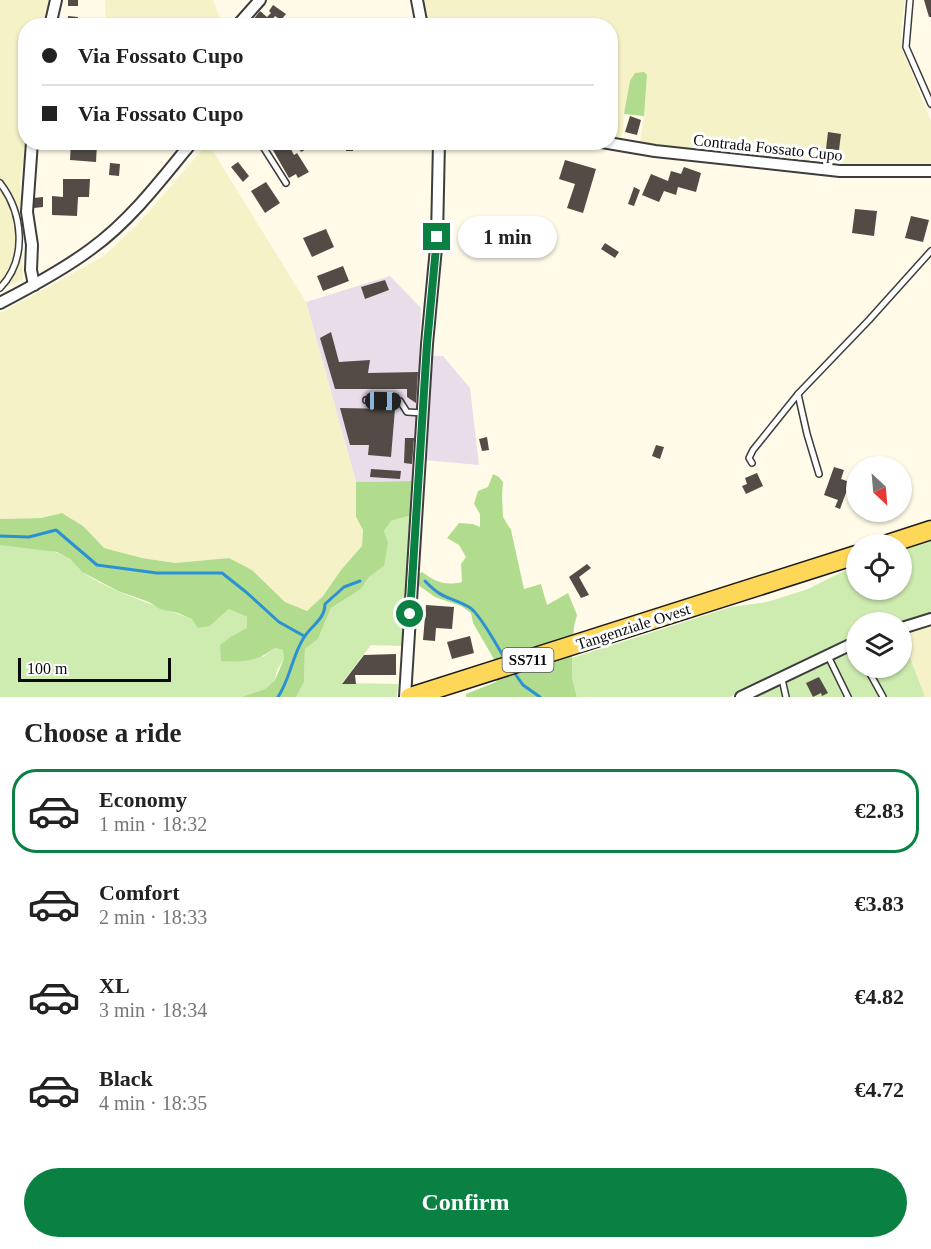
<!DOCTYPE html>
<html lang="en">
<head>
<meta charset="utf-8">
<style>
  :root { --surface:#fff; --page:#f2f2f2; --text:#222; --muted:#767676; --line:#e0e0e0; --accent:#0b8043 }
  body { margin:0; font-family:"Times New Roman",serif; background:var(--page); color:var(--text); height:100vh; display:flex; flex-direction:column; font-size:22px; white-space:nowrap }
  * { box-sizing:border-box; margin:0 }
  p { font-size:20px; color:var(--muted) }
  .icon { flex:none; width:33px; height:33px; fill:none; stroke:currentColor; stroke-width:2; stroke-linecap:round; stroke-linejoin:round }
  .map { position:relative; height:697px; overflow:hidden }
  .side { display:flex; flex-direction:column; background:var(--surface); flex:1 }
  .side>* { flex:none }
  .guide { position:absolute; left:18px; top:18px; width:600px; height:132px; border-radius:24px; box-shadow:0 2px 4px #0004; display:grid; align-content:center; height:132px; padding:0 24px; background:var(--surface) }
  .needle { width:39px; rotate:154deg }
  .controls { position:absolute; left:846px; top:456px; display:grid; gap:12px }
  .controls a { display:grid; place-items:center; width:66px; height:66px; border-radius:50%; background:var(--surface); box-shadow:0 2px 4px #0004; font-size:30px }
  .scale { position:absolute; left:18px; bottom:15px; width:153px; box-sizing:border-box; padding-left:6px; border:3px solid #0a0a0a; border-top:0; font-size:16px; line-height:21px; white-space:nowrap; color:#0a0a0a; -webkit-text-stroke:4px #fff; paint-order:stroke }
  .end { position:absolute; width:27px; height:27px; margin:-14px; border:8px solid #0b8043; background:#fff; box-shadow:0 0 0 3px #fff }
  .from { border-radius:50% }
  .bubble { position:absolute; height:42px; border-radius:21px; background:var(--surface); box-shadow:0 2px 4px #0004; font-size:20px; font-weight:800; line-height:42px; text-align:center }
  .car { position:absolute; width:18px; height:36px; margin:-18px -9px; border-radius:8px; box-shadow:0 0 4px 2px #0007; background:linear-gradient(#222 24%,#8ab4d8 0 40%,#222 0 76%,#8ab4d8 0 86%,#222 0) }
  .guide b { display:flex; align-items:center; gap:21px; height:57px; font-size:22px }
  .guide b+b { border-top:2px solid var(--line) }
  .guide i { width:15px; height:15px; background:var(--text) }
  ul { padding:0; list-style:none }
  li { display:flex; align-items:center; gap:18px; height:84px; margin:0 12px 9px; padding:0 12px; border:3px solid transparent; border-radius:24px }
  li div { flex:1 }
  li b { display:block; font-size:22px }
  li em { font-style:normal; font-weight:800 }
  li.current { border-color:var(--accent) }
  li>.icon { width:54px; height:54px; stroke-width:1.5 }
  h2 { padding:0 24px; font-size:27px; line-height:72px }
  .button { display:flex; gap:12px; margin-top:auto; padding:12px 24px }
  .button a { flex:1; height:69px; border-radius:36px; background:var(--accent); color:#fff; font-size:24px; font-weight:800; line-height:69px; text-align:center }
  .map>svg:first-child { display:block }
  .industrial { fill:#e9ddea }
  .farmland { fill:#f6f2c7 }
  .green { fill:#ceebb0 }
  .forest { fill:#b1dc8e }
  .lines { fill:none; stroke-linecap:round; stroke-linejoin:round }
  .stream { stroke:#2c90d5; stroke-width:3 }
  .building { fill:#534b46 }
  .lane-casing { stroke:#3d3d3d; stroke-width:8 }
  .street-casing { stroke:#3d3d3d; stroke-width:14 }
  .primary-casing { stroke:#1b1b1b; stroke-width:21 }
  .lane { stroke:#fff; stroke-width:5 }
  .street { stroke:#fff; stroke-width:10 }
  .primary { stroke:#ffd758; stroke-width:18 }
  .route { stroke:#0b8043; stroke-width:8 }
  .labels { text-anchor:middle; stroke-width:6; stroke-linejoin:round; paint-order:stroke }
  .shield { fill:#fff; stroke:#545454; stroke-width:1.5 }
  .shield-label { font-size:15px; font-weight:bold; fill:#0a0a0a }
  .street-label { font-size:16px; fill:#0a0a0a; stroke:#fff }
</style>
</head>
<body>
<div class="map">
<svg width="931" height="697" viewBox="0 0 931 697">
  <rect width="100%" height="100%" fill="#fffbe8"/>
  <path class="industrial" d="M390 276 421 308 419 356H443L470 388 479 465 413 459 412 481 356 482 306 302Z"/>
  <g class="farmland">
    <path d="M0 0H49L42 25 26 26V143L20 182 23 279 0 291Z"/>
    <path d="M105 0H213L220 18V25H106Z"/>
    <path d="M423 0H905L901 30 902 49 931 121V164L901 165 820 164 640 142 644 116 647 75 624 114 623 132 620 139 611 138 610 26 429 25Z"/>
    <path d="M208 143 306 302 356 482V517L363 530 362 546 341 570 323 596 307 611 285 602 252 570 229 558 175 563 142 558 103 548 83 526 62 513 41 518 0 519V313L104 256 140 222Z"/>
    <path d="M931 625V697H925L902 632Z"/>
  </g>
  <g class="green">
    <path d="M412 515 402 646 371 645 342 683 398 684 397 697H296L304 682 305 649 318 639 331 608 361 589 369 577 383 566 384 531 391 521Z"/>
    <path d="M931 540V615L901 622H856V637L730 697H577L572 678V658L731 607 767 602 808 589 856 565V590H902V550Z"/>
    <path d="M0 545C17 544 54 549 68 558 73 561 77 567 81 571 91 579 107 586 118 591 148 605 179 613 210 626L229 609 247 617 248 628 232 636 263 657 275 648 283 650 284 659 277 670 275 680 265 689 241 697H0Z"/>
    <path d="M902 635 925 697H753L815 666 856 649V668H902Z"/>
  </g>
  <g class="forest">
    <path d="M644 72 647 75 644 116 624 114 630 81 635 73Z"/>
    <path d="M493 474 499 477 503 482 502 496 503 517 511 530 524 589 541 584 547 605 568 593 577 615 574 626 572 658V678L577 697H466V694L496 682 502 673 473 623 471 613 461 606 435 597 418 585 417 575 422 572C436 582 444 586 462 582L461 564 466 557 459 545 447 538 459 523 473 524 480 527V514L474 504 478 491 488 487Z"/>
    <path d="M412 481V515L391 521 384 531 388 543 384 566 369 577 361 589 331 608 318 639 305 649 304 682 296 697H241L265 689 275 680 284 659 283 650 275 648C256 662 244 662 221 661L220 645 232 636 247 628V617L229 609 210 626 198 628 192 619 178 613 160 609 149 602 118 591 82 572 70 559 57 552 0 545V519L41 518 62 513 83 526 104 548 142 558 175 563 229 558 252 570 285 602 307 611 323 596 341 570 362 546 363 530 356 517V482Z"/>
  </g>
  <g class="lines">
    <g class="stream">
      <path d="M0 536 29 537 56 530 97 565 157 573H222L246 592 279 622 304 636"/>
      <path d="M425 581C443 600 449 596 469 607 479 612 499 649 506 661"/>
      <path d="M513 671 523 685 540 697"/>
      <path d="M278 697C290 679 292 657 303 639 310 626 325 620 325 604L344 587 360 581"/>
    </g>
  </g>
  <g class="building">
    <rect x="68" y="0" width="10" height="6"/>
    <path d="M924 0H931V17H929Z"/>
    <path d="M273 5 286 14 281 20 275 16 271 21 277 26H248L260 11 267 17 271 13 269 11Z"/>
    <path d="M68 16 78 17 77 26H68Z"/>
    <path d="M630 116 641 120 637 135 625 132Z"/>
    <path d="M828 132 841 134 839 150 826 149Z"/>
    <path d="M71 142 97 144 96 162 70 160Z"/>
    <path d="M275 142H287L294 155 297 153 309 172 298 178 296 174 289 178 270 145Z"/>
    <path d="M296 142H308L310 147 301 152Z"/>
    <rect x="346" y="142" width="7" height="9"/>
    <path d="M565 160 596 169 583 213 567 208 575 184 559 179Z"/>
    <path d="M238 162 249 176 243 182 231 167Z"/>
    <path d="M110 163 120 164 119 176 109 175Z"/>
    <path d="M684 167 701 173 696 192 678 187 676 195 664 191 659 202 642 195 651 174 668 181 671 171 681 174Z"/>
    <path d="M63 179H90L89 197H78L77 216 52 215V196L63 197Z"/>
    <path d="M266 182 280 203 265 213 251 191Z"/>
    <path d="M634 187 640 190 634 206 628 204Z"/>
    <path d="M43 197V207L34 208 33 198Z"/>
    <path d="M855 209 877 211 874 236 852 233Z"/>
    <path d="M911 216 929 220 923 242 905 238Z"/>
    <path d="M326 229 334 247 312 257 303 238Z"/>
    <path d="M605 243 619 252 615 258 601 249Z"/>
    <path d="M343 266 349 281 323 291 317 276Z"/>
    <path d="M385 280 389 290 365 299 361 287Z"/>
    <path d="M331 332 339 362 370 360 368 373 418 372 416 403 407 397V389H335L320 338Z"/>
    <path d="M340 408 395 409 391 457 368 455 369 445H350Z"/>
    <path d="M487 437 489 450 482 451 479 439Z"/>
    <path d="M405 438H414L412 464 404 463Z"/>
    <path d="M656 445 664 447 660 459 652 456Z"/>
    <path d="M834 467 844 470 841 479 850 482 840 509 835 507 838 500 824 495Z"/>
    <path d="M371 469 401 471 400 479 370 477Z"/>
    <path d="M757 473 763 486 746 494 742 486 747 484 745 478Z"/>
    <path d="M587 564 591 568 579 577 589 595 581 598 569 577Z"/>
    <path d="M426 605 454 607 452 629 436 628 435 641 423 640Z"/>
    <path d="M470 636 474 653 452 659 447 642Z"/>
    <path d="M396 654V675H355L356 684H342L364 655Z"/>
    <path d="M819 677 828 693 822 696 821 693 813 697 806 683Z"/>
  </g>
  <g class="lines">
    <g class="lane-casing">
      <g id="lane">
        <path d="M910 0 906 47 931 104"/>
        <path d="M260 142 286 183"/>
        <path d="M0 183C23 213 28 259 0 288"/>
        <path d="M366 400 400 401 407 412 423 413"/>
        <path d="M752 463 749 458 753 450 798 394"/>
        <path d="M819 474 807 434 798 394 869 320 931 251"/>
        <path d="M828 656 848 697"/>
        <path d="M867 668 883 697"/>
        <path d="M782 679 786 697"/>
      </g>
    </g>
    <g class="street-casing">
      <g id="street">
        <path d="M417 0 422 26"/>
        <path d="M50 26 56 0"/>
        <path d="M237 26 260 0"/>
        <path d="M32 142 27 212 32 245 31 270 34 285"/>
        <path d="M602 142 655 151 840 171H931"/>
        <path d="M0 303C31 287 63 270 91 249 130 221 162 179 192 142"/>
        <path d="M902 628 931 619"/>
        <path d="M405 697 427 344 437 237 439 142"/>
        <path d="M741 697 856 642"/>
      </g>
    </g>
    <g class="primary-casing">
      <g id="primary">
        <path d="M888 544 931 530"/>
        <path d="M410 697 856 555"/>
      </g>
    </g>
    <use href="#lane" class="lane"/>
    <use href="#street" class="street"/>
    <use href="#primary" class="primary"/>
  </g>
  <g class="lines">
    <path class="route" d="M410 614 427 344 437 237"/>
  </g>
  <g class="labels">
    <rect class="shield" x="502.5" y="648" width="51" height="24" rx="4.5"/>
    <g class="shield-label">
      <text x="528" y="665">SS711</text>
    </g>
    <g class="street-label">
      <text transform="translate(768 147) rotate(6)" y="6">Contrada Fossato Cupo</text>
      <text transform="translate(633 626) rotate(-18)" y="6">Tangenziale Ovest</text>
    </g>
  </g>
</svg>
<div class="controls">
<a><svg class="needle" viewBox="-14 -14 28 28"><path d="M0-13l5 13h-10z" fill="#e53935"/><path d="M0 13l5-13h-10z" fill="#767676"/></svg></a>
<a><svg class="icon" aria-label="locate" viewBox="0 0 24 24"><circle cx="12" cy="12" r="6"/><path d="M12 2v4M12 18v4M2 12h4M18 12h4"/></svg></a>
<a><svg class="icon" aria-label="layers" viewBox="0 0 24 24"><path d="M12 4l9 5-9 5-9-5zM3 14l9 5 9-5"/></svg></a>
</div>
<div class="scale">100 m</div>
<i class="end from" style="left:410px;top:614px"></i>
<i class="end" style="left:437px;top:237px"></i>
<div class="bubble" style="left:458px;top:216px;width:99px">1 min</div>
<i class="car" style="left:383px;top:401px;rotate:91deg"></i>
<div class="guide">
<b><i class="from"></i>Via Fossato Cupo</b>
<b><i></i>Via Fossato Cupo</b>
</div>
</div>
<section class="side">
<h2>Choose a ride</h2>
<ul>
<li class="current"><svg class="icon" aria-label="car" viewBox="0 0 24 24"><path d="M5 17H2v-5l4-1 3-4h7l3 4 3 1v5h-3M9 17h6M6 11h13"/><circle cx="7" cy="17" r="2"/><circle cx="17" cy="17" r="2"/></svg><div><b>Economy</b><p>1 min · 18:32</p></div><em>€2.83</em></li>
<li><svg class="icon" aria-label="car" viewBox="0 0 24 24"><path d="M5 17H2v-5l4-1 3-4h7l3 4 3 1v5h-3M9 17h6M6 11h13"/><circle cx="7" cy="17" r="2"/><circle cx="17" cy="17" r="2"/></svg><div><b>Comfort</b><p>2 min · 18:33</p></div><em>€3.83</em></li>
<li><svg class="icon" aria-label="car" viewBox="0 0 24 24"><path d="M5 17H2v-5l4-1 3-4h7l3 4 3 1v5h-3M9 17h6M6 11h13"/><circle cx="7" cy="17" r="2"/><circle cx="17" cy="17" r="2"/></svg><div><b>XL</b><p>3 min · 18:34</p></div><em>€4.82</em></li>
<li><svg class="icon" aria-label="car" viewBox="0 0 24 24"><path d="M5 17H2v-5l4-1 3-4h7l3 4 3 1v5h-3M9 17h6M6 11h13"/><circle cx="7" cy="17" r="2"/><circle cx="17" cy="17" r="2"/></svg><div><b>Black</b><p>4 min · 18:35</p></div><em>€4.72</em></li>
</ul>
<div class="button"><a>Confirm</a></div>
</section>
</body>
</html>
